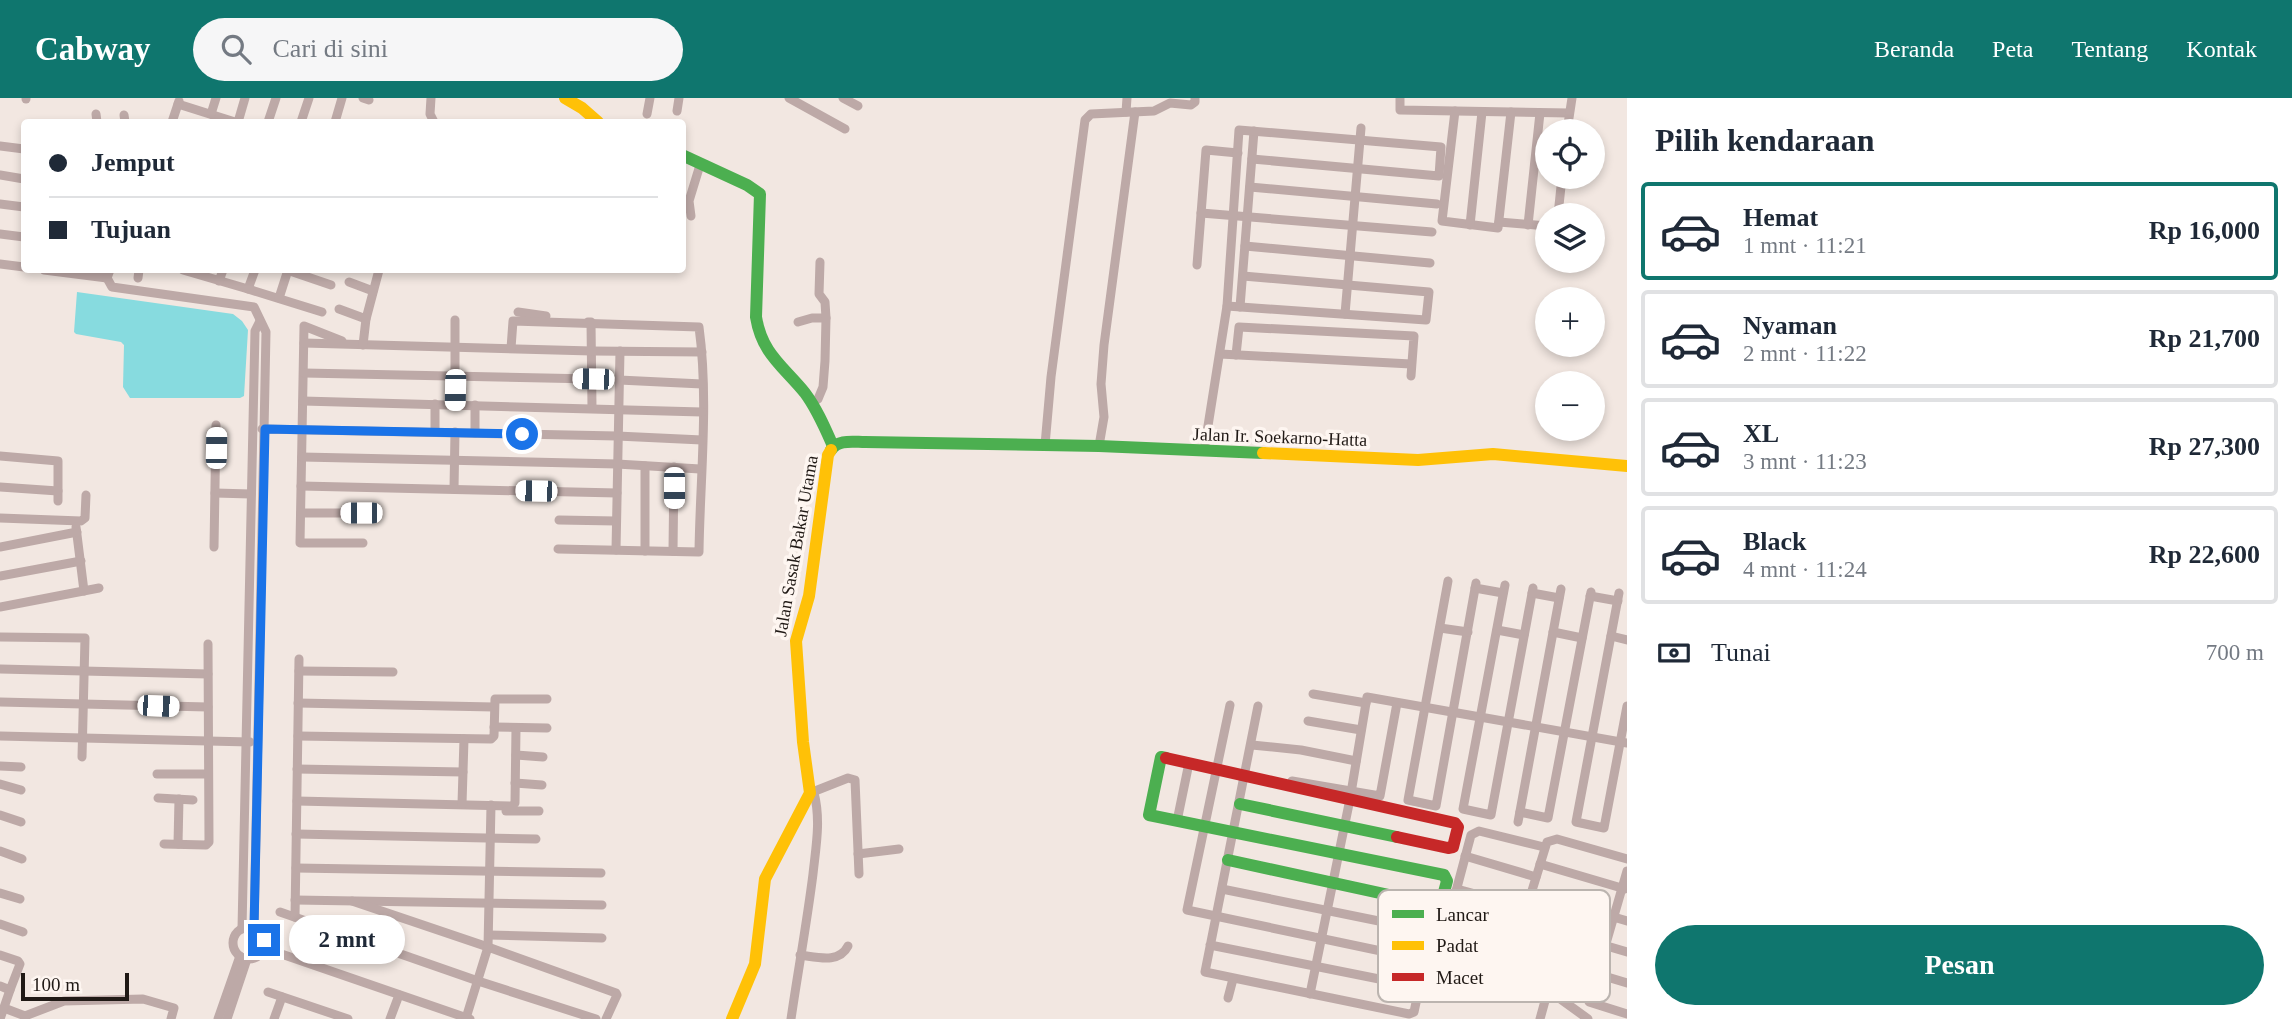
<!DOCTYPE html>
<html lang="id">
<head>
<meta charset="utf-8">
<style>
  :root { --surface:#fff; --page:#f6f6f7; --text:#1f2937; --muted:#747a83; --line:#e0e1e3; --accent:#0f766e }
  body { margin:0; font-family:"Times New Roman",serif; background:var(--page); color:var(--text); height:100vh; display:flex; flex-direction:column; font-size:26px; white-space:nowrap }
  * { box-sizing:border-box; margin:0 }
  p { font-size:23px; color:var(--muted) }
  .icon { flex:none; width:38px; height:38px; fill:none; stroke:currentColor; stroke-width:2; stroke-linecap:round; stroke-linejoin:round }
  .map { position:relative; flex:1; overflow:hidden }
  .panel { display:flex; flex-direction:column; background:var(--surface); width:665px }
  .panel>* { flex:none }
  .guide { position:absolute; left:21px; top:21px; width:665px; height:154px; border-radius:7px; box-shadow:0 4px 10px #0003; display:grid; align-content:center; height:154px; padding:0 28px; background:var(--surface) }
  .tools { position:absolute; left:1535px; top:21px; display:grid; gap:14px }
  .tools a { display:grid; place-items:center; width:70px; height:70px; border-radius:50%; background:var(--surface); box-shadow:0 4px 10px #0003; font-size:35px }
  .scale { position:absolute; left:21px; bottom:18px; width:108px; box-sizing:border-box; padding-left:7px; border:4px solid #201915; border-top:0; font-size:19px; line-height:24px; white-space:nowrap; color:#201915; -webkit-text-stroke:5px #fef6f1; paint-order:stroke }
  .end { position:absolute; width:32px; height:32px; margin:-16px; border:9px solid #1a73e8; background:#fff; box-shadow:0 0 0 4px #fff }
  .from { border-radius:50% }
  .bubble { position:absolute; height:49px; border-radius:24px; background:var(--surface); box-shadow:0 4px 10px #0003; font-size:23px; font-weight:700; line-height:49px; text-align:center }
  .car { position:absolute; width:21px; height:42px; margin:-21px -10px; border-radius:9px; box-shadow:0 0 5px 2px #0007; background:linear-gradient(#fff 24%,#345 0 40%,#fff 0 76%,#345 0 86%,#fff 0) }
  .guide b { display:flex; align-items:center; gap:24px; height:66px; font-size:26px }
  .guide b+b { border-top:2px solid var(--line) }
  .guide i { width:18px; height:18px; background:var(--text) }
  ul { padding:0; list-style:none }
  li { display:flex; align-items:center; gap:21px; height:98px; margin:0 14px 10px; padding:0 14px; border:4px solid var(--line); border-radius:7px }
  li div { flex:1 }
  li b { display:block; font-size:26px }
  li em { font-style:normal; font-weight:700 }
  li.on { border-color:var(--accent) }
  li>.icon { width:63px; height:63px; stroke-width:1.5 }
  h2 { padding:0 28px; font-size:32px; line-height:84px }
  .pay { display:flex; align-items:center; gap:18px; height:77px; padding:0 28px; font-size:26px }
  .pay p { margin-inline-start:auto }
  .cta { display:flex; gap:14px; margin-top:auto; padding:14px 28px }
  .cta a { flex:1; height:80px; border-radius:42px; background:var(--accent); color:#fff; font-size:28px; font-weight:700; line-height:80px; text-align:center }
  header { display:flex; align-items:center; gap:42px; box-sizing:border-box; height:98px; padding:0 35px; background:var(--accent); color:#fff }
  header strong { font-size:33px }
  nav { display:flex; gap:38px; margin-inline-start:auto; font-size:24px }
  .search { width:490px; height:63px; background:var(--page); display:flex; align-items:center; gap:18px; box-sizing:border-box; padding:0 24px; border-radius:38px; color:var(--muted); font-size:26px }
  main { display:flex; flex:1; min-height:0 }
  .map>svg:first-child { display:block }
  .water { fill:#87dbdf }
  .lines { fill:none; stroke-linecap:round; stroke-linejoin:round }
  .street { stroke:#bda9a7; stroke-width:9 }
  .fast { stroke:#4caf50; stroke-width:12 }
  .slow { stroke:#ffc107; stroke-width:12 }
  .jam { stroke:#c62828; stroke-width:12 }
  .route { stroke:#1a73e8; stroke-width:9 }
  .labels { text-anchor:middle; stroke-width:7; stroke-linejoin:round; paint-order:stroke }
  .street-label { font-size:18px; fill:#201915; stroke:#fef6f1 }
  .key { fill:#fef6f1; stroke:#bbb4af; stroke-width:2 }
  .key-label { font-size:19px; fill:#201915 }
</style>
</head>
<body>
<header>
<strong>Cabway</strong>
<div class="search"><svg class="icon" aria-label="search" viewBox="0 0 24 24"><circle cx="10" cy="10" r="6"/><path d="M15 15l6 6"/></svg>Cari di sini</div>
<nav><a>Beranda</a><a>Peta</a><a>Tentang</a><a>Kontak</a></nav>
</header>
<main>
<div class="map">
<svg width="1627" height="921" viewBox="0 0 1627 921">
  <rect width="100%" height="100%" fill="#f2e7e1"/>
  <path class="water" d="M77 194 233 216 242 223 248 232 244 298 240 300H130L123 289 124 247 121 244 76 236 74 234Z"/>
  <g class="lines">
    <g class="street">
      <path d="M363 0 369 2"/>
      <path d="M431 0 430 16 434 24"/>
      <path d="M789 0 845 31"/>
      <path d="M843 0 858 8"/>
      <path d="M1400 0V12L1569 15"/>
      <path d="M26 1V0"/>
      <path d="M178 6 235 24"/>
      <path d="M677 13 679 0"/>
      <path d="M1455 13 1442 123 1498 130 1511 14"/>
      <path d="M1126 14 1127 0"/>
      <path d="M96 16 97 24"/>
      <path d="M211 16 216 0"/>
      <path d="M647 16 650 0"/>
      <path d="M124 17 125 24"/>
      <path d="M172 24 179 3"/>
      <path d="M238 24 245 0"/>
      <path d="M268 24 276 0"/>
      <path d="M301 24 309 0"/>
      <path d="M335 24 342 0"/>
      <path d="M1567 33 1572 0"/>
      <path d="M0 48 24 51"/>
      <path d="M0 77 24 81"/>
      <path d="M1250 89 1437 106"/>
      <path d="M0 106 24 109"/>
      <path d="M1201 115 1432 134"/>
      <path d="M1558 117 1562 79"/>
      <path d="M691 118 689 103 700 67"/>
      <path d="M1499 124 1547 128"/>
      <path d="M1470 127 1482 14"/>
      <path d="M1528 127 1540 15"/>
      <path d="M0 136 24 139"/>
      <path d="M1245 148 1430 165"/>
      <path d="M0 166 24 169"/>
      <path d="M1197 167 1206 52 1238 55"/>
      <path d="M44 172 107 180"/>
      <path d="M110 172 107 180 112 189 254 209 266 234 254 831"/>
      <path d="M183 172 248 191 255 172"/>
      <path d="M287 172 331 187"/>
      <path d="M138 180 139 172"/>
      <path d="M219 183 223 172"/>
      <path d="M349 184 373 193"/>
      <path d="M248 191 322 214"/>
      <path d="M279 200 288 172"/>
      <path d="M1227 208 1426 222 1429 194 1243 178"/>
      <path d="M1240 209 1254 33"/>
      <path d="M339 211 366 221"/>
      <path d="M518 214 546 218"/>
      <path d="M1345 216 1361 30"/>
      <path d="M588 224H591L592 310"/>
      <path d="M798 224 812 220H826"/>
      <path d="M342 243 304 228 300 445H363"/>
      <path d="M304 245 592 253 702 254"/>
      <path d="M363 247 366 221 379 172"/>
      <path d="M511 250 513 223 699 229C709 303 700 380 699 454L558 451"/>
      <path d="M1220 256 1411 266"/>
      <path d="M1236 257 1239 229 1414 238 1411 278"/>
      <path d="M304 275 593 281"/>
      <path d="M619 282 702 286"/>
      <path d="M303 303 702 314"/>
      <path d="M812 305 818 301 823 289 825 263 826 220 825 204 819 196 820 164"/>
      <path d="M455 307V222"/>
      <path d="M262 331 617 338 702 342"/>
      <path d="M435 334V306"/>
      <path d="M475 335V307"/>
      <path d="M1045 347 1051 279 1085 22 1091 16 1154 13 1170 5 1191 7 1195 4V0"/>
      <path d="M1099 348 1104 319 1101 286 1104 247 1135 14"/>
      <path d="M1204 353 1227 208 1239 32 1441 49 1439 78 1252 61"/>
      <path d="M0 358 58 363V403"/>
      <path d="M302 359 617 366 700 371"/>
      <path d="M301 388 617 395"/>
      <path d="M0 389 58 393"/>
      <path d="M454 391 455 334"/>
      <path d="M215 395 251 396"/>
      <path d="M301 415H361"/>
      <path d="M0 420 81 423 85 420 86 397"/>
      <path d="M559 422 616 423"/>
      <path d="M76 429 84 493"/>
      <path d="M0 449 77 434"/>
      <path d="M214 449 216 327"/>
      <path d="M616 452 620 253"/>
      <path d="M645 453V368"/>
      <path d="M673 453 674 369"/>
      <path d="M0 478 81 463"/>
      <path d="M1448 483 1408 702 1436 708 1476 485"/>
      <path d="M1505 487 1463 711 1491 717 1533 490"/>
      <path d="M1475 490 1503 495"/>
      <path d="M1532 495 1559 500"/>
      <path d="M1619 495 1576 724 1604 730 1627 608"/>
      <path d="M1590 498 1618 503"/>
      <path d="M0 509 99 490"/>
      <path d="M1440 530 1468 534"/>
      <path d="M1497 532 1524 537"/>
      <path d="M1553 534 1582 540"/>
      <path d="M1611 538 1627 542"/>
      <path d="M0 539 85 540 82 659"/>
      <path d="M0 571 208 576"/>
      <path d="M299 573 393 574"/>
      <path d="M1313 596 1366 605"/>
      <path d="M0 604 208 609"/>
      <path d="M298 605 494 609"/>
      <path d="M1308 623 1361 632"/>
      <path d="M494 629 547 630"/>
      <path d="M0 638 250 644"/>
      <path d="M298 638 491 641 494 638 495 601H547"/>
      <path d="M1252 647 1301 652 1356 663"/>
      <path d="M516 657 543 659"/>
      <path d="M0 668 21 669"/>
      <path d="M297 671 463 674"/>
      <path d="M157 676H208"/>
      <path d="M1292 683 1380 698 1397 605"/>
      <path d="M515 685 542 687"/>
      <path d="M0 686 21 692"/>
      <path d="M810 695 848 680 855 682 859 776"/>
      <path d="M158 700 193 702"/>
      <path d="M297 703 512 708 515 705 516 630"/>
      <path d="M462 706 464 641"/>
      <path d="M506 713H539"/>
      <path d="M1520 714 1548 720 1591 494"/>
      <path d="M0 717 21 724"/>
      <path d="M1177 723 1189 665"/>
      <path d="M1518 724 1561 491"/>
      <path d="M296 736 536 741"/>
      <path d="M164 746 206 747 209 744 208 546"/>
      <path d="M178 746 179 701"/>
      <path d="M0 753 22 761"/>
      <path d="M858 756 899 751"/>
      <path d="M1465 758 1536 779"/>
      <path d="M1627 761 1557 741 1547 744 1514 851 1627 885"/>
      <path d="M1540 766 1625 791"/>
      <path d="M296 770 601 775"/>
      <path d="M1627 773 1589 904 1627 916"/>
      <path d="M1222 791 1428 833 1430 838 1424 860 1419 861 1187 812 1230 607"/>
      <path d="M1457 791 1526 810"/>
      <path d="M0 795 20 801"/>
      <path d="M1531 795 1627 823"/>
      <path d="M295 802 602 807"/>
      <path d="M352 803 488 849 616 895 617 897 606 921"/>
      <path d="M280 814 478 883 596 921"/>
      <path d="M295 819 299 561"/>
      <path d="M1522 823 1627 854"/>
      <path d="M0 826 23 834"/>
      <circle cx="249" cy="845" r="16"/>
      <path d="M242 831 255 233 260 223"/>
      <path d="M1518 836 1458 819 1451 812 1471 737 1479 733 1544 749"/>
      <path d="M489 837 602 840"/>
      <path d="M1210 847 1414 888 1418 895 1414 914 1409 916 1205 874 1258 608"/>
      <path d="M264 850 470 921"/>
      <path d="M0 857 18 863 20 866 10 892 0 888"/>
      <path d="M800 857C817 859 839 866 848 848"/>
      <path d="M1535 882 1539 859"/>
      <path d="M1561 891 1569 868"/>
      <path d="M268 894 348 921"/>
      <path d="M1310 896 1350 701 1367 599 1627 645"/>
      <path d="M1228 900 1233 881"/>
      <path d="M4 910 25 918 64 903 143 901 174 910 171 921"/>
      <path d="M466 920 488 849 491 707"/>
      <path d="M0 921 10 892"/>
      <path d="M218 921 240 858"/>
      <path d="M227 921 247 861"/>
      <path d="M274 921 282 899"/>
      <path d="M390 921 399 897"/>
      <path d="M791 921C798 873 807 824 813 776 816 748 821 722 814 695"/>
      <path d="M1540 921 1548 892 1588 921"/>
    </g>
    <g class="fast">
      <path d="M682 57 747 87 760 96 756 219C762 256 783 268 805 295 817 311 825 330 833 348"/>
      <path d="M831 352C838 341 853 344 865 344L1099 348 1263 355"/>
      <path d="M1166 660 1161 659 1149 717 1444 777 1447 783 1441 805 1435 807 1228 762"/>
      <path d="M1240 706 1397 739"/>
    </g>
    <g class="slow">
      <path d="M565 0 582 10 598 24"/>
      <path d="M1263 355 1418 362 1493 356 1627 368"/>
      <path d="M732 921 755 866 765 781 810 695 803 644 796 543 809 498 828 357 831 352"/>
    </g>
    <path class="jam" d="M1166 660 1455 725 1458 729 1453 749 1448 750 1397 739"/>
  </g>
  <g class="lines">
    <path class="route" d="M264 842 261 835 254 831 265 331 522 336"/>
  </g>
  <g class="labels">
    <g class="street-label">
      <text transform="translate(1280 339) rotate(2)" y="6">Jalan Ir. Soekarno-Hatta</text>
      <text transform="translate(796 448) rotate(-80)" y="6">Jalan Sasak Bakar Utama</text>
    </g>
  </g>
  <rect x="1378" y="792" width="232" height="112" rx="10" class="key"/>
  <rect x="1392" y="812" width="32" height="8" fill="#4caf50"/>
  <rect x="1392" y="843" width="32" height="9" fill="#ffc107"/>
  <rect x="1392" y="875" width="32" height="8" fill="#c62828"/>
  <g class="key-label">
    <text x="1436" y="823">Lancar</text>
    <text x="1436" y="854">Padat</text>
    <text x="1436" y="886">Macet</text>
  </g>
</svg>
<div class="tools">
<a><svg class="icon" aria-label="locate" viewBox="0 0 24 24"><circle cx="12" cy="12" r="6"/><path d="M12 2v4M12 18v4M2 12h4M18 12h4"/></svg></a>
<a><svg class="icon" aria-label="layers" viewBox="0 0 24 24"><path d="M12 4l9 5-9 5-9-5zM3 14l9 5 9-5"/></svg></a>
<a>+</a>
<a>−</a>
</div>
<div class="scale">100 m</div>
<i class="end from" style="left:522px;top:336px"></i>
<i class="end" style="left:264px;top:842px"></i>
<div class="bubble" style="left:289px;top:817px;width:116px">2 mnt</div>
<i class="car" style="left:593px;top:281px;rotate:271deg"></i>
<i class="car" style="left:455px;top:292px;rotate:181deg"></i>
<i class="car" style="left:216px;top:350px;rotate:1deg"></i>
<i class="car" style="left:674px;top:390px;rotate:180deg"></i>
<i class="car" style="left:536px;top:393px;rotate:271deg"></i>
<i class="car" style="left:361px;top:415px;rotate:270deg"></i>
<i class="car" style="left:158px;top:608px;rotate:92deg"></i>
<div class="guide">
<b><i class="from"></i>Jemput</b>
<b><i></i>Tujuan</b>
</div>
</div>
<section class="panel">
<h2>Pilih kendaraan</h2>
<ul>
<li class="on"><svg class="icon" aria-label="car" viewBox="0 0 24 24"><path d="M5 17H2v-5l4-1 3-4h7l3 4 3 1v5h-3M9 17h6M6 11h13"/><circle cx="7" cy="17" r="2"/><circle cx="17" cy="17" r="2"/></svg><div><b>Hemat</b><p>1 mnt · 11:21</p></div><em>Rp 16,000</em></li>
<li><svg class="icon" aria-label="car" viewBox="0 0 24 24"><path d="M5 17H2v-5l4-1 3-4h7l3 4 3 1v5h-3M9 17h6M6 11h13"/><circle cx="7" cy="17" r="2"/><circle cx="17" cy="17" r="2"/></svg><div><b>Nyaman</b><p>2 mnt · 11:22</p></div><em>Rp 21,700</em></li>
<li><svg class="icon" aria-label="car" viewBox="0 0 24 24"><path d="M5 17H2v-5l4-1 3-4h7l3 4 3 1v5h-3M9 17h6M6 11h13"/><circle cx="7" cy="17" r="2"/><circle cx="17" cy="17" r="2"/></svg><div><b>XL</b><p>3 mnt · 11:23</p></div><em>Rp 27,300</em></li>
<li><svg class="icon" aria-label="car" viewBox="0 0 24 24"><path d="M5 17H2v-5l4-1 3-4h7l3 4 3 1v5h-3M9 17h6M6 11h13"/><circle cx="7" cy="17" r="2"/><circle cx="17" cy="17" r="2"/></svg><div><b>Black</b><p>4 mnt · 11:24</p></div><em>Rp 22,600</em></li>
</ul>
<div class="pay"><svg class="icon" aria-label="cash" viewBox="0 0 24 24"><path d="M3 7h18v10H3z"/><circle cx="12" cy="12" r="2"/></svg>Tunai<p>700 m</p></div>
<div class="cta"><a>Pesan</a></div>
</section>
</main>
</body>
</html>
